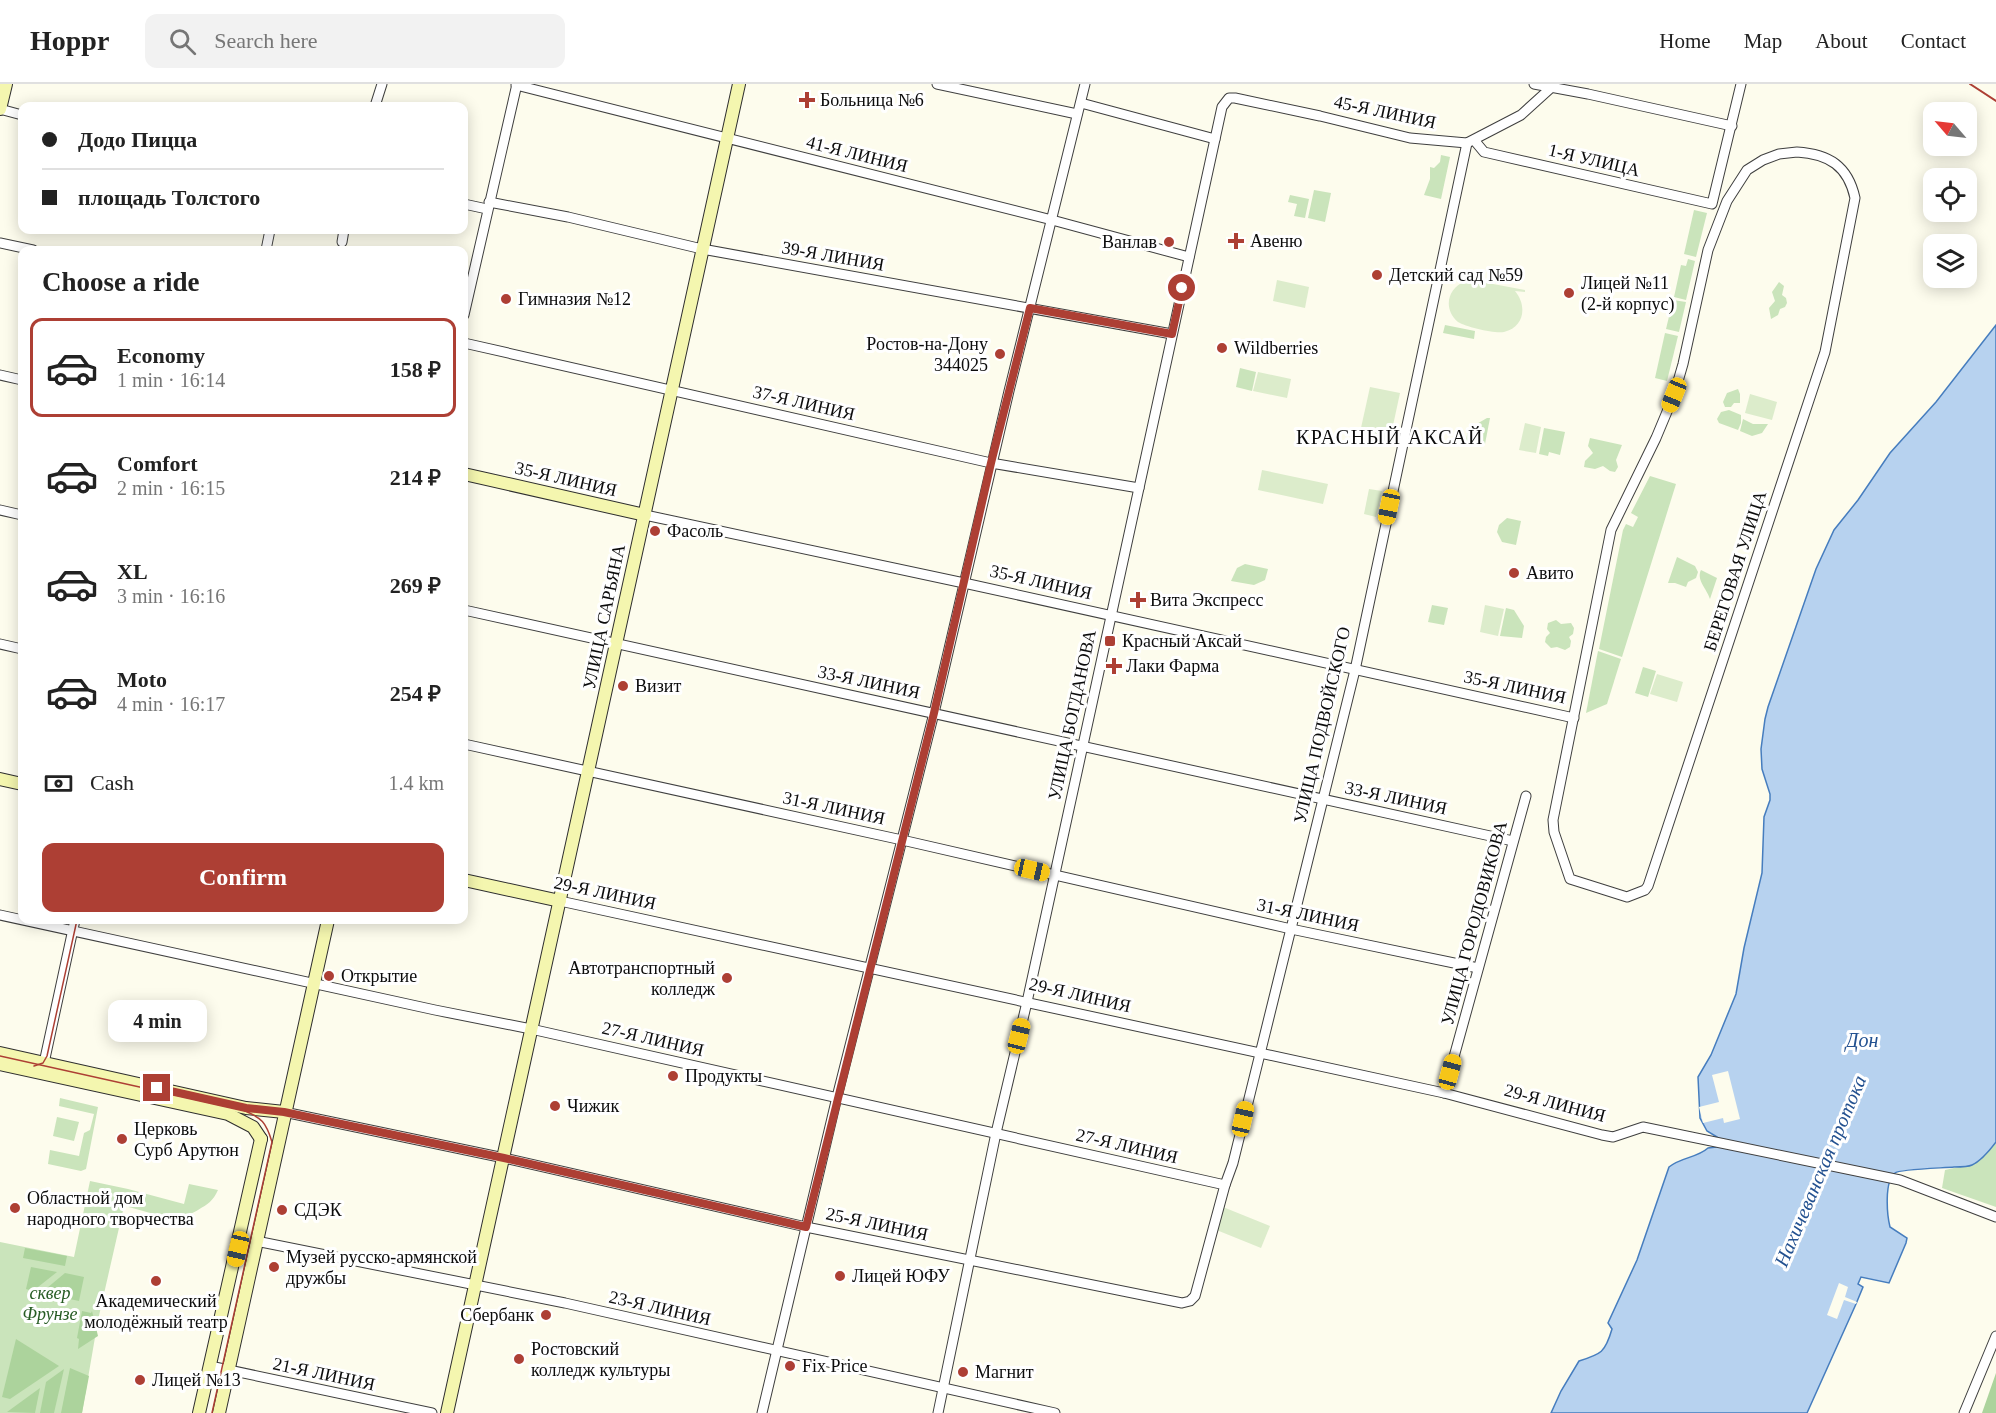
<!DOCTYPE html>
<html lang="en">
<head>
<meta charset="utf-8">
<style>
  :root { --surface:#fff; --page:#f2f2f2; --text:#222; --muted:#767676; --line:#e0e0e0; --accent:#ad3f34 }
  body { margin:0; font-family:Georgia,serif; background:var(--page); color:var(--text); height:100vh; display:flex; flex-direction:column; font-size:22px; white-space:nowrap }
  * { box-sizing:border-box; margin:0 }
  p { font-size:20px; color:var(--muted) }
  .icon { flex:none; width:33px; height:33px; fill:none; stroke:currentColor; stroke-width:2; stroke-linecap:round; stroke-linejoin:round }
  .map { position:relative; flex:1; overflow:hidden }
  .drawer { position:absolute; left:18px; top:162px; width:450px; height:678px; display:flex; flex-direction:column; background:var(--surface); border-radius:12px; box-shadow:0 3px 15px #0003 }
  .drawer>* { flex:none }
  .guide { position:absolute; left:18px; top:18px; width:450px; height:132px; border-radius:12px; box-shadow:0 3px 15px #0003; display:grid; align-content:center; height:132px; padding:0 24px; background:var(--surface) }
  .needle { width:39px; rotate:298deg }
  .tools { position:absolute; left:1923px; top:18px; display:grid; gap:12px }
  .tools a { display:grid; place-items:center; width:54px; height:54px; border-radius:12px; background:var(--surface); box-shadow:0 3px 15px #0003; font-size:30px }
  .end { position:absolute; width:27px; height:27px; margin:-14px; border:8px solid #ad3f34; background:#fff; box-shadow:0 0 0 3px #fff }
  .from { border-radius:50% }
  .bubble { position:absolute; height:42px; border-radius:12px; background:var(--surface); box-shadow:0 3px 15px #0003; font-size:20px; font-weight:700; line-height:42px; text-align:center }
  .car { position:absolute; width:18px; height:36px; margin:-18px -9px; border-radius:8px; box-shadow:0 0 4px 2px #0007; background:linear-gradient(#f5c518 24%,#345 0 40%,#f5c518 0 76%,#345 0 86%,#f5c518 0) }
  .guide b { display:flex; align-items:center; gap:21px; height:57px; font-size:22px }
  .guide b+b { border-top:2px solid var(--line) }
  .guide i { width:15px; height:15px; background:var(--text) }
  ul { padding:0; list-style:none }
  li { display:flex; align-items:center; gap:18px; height:99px; margin:0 12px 9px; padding:0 12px; border:3px solid transparent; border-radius:12px }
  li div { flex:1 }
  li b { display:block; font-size:22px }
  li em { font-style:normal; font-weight:700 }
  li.on { border-color:var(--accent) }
  li>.icon { width:54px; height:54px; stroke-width:1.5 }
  h2 { padding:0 24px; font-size:27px; line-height:72px }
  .pay { display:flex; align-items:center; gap:15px; height:66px; padding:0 24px; font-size:22px }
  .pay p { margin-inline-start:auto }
  .primary-button { display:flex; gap:12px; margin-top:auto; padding:12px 24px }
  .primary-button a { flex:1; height:69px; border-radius:12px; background:var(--accent); color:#fff; font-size:24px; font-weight:700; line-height:69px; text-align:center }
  header { display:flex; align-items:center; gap:36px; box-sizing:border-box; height:84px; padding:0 30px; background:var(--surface); border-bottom:2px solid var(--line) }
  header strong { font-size:28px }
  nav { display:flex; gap:33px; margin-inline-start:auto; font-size:21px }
  .search { width:420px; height:54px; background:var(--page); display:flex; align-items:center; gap:15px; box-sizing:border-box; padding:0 21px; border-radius:12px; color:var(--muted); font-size:22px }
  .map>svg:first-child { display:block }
  .green { fill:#cae4bb }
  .forest { fill:#acd39c }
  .pitch { fill:#dceccb }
  .water { fill:#b7d2ef; stroke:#467dbe; stroke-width:1.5 }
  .pier { fill:#fdfced }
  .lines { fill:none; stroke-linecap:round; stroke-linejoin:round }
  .street-casing { stroke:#3f3f3f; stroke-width:11 }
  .secondary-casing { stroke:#2e2e2e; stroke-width:14 }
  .street { stroke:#fff; stroke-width:9 }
  .secondary { stroke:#f4f6af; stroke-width:12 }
  .tram { stroke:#ad3f34; stroke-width:1.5 }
  .rail { stroke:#ad3f34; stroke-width:2 }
  .route { stroke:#ad3f34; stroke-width:8 }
  .poi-dot { fill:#ad3f34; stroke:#fff; stroke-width:2 }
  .labels { text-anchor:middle; stroke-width:6; stroke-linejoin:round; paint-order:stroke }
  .poi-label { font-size:18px; fill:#0c0c0c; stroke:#fff; text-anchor:start }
  .street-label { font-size:18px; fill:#0c0c0c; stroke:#fff }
  .park-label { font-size:18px; font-style:italic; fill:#275c24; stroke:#fff }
  .neighbourhood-label { font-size:20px; letter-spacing:1.5px; fill:#0c0c0c; stroke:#fff }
  .water-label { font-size:20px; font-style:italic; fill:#235190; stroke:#fff }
</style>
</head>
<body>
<header>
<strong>Hoppr</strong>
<div class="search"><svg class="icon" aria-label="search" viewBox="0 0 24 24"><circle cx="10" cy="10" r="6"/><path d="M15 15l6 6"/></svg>Search here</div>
<nav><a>Home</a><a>Map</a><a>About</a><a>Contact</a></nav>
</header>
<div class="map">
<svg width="1996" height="1329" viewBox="0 0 1996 1329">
  <rect width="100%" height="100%" fill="#fdfced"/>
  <g class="green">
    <path d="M1441 71 1450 73 1441 115 1424 111 1430 95V83L1434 84 1440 78Z"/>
    <path d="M1314 106 1331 109 1325 138 1308 134Z"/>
    <path d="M1290 111 1309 115 1305 134 1294 132 1297 120 1288 118Z"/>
    <path d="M1694 126 1707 129 1696 173 1684 170Z"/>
    <path d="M1688 175 1695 177 1686 216 1674 213 1681 181 1686 182Z"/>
    <path d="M1779 198 1784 202 1782 211 1786 214 1787 219 1785 223 1780 225 1778 231 1771 235 1769 224 1775 217 1772 208Z"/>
    <path d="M1673 216 1686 218 1679 248 1666 245Z"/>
    <path d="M1445 241 1475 247 1474 255 1443 249Z"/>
    <path d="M1665 249 1678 252 1667 297 1655 294Z"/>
    <path d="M1240 284 1256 288 1252 307 1236 303Z"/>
    <path d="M1738 305 1740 310V319H1734L1731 323H1725L1723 318 1727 309Z"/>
    <path d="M1729 326 1741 331V339L1738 346 1719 339 1717 335 1721 328Z"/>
    <path d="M1487 334H1490L1485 360 1466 357 1468 345Z"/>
    <path d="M1743 335 1753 340H1768L1762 349 1752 352 1740 347Z"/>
    <path d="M1544 344 1565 348 1560 371 1549 368 1548 372 1539 370Z"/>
    <path d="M1590 354 1622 361 1616 376 1618 383 1615 388 1610 387 1603 382 1595 385 1584 383 1585 377 1593 369 1588 362Z"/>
    <path d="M1650 392 1676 400 1622 573 1599 565 1623 446 1626 440 1633 443 1638 433 1631 429Z"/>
    <path d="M1507 434 1521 437 1516 461 1502 458 1497 448 1499 441Z"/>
    <path d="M1677 473 1695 482 1698 488 1696 494 1688 498 1686 503 1675 499H1668Z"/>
    <path d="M1245 480 1268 485 1265 496 1254 501 1231 497 1237 484Z"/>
    <path d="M1701 486 1717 494 1710 515C1707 505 1696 496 1701 486Z"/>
    <path d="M1432 521 1448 524 1444 541 1428 538Z"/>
    <path d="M1506 524 1514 526 1524 542 1522 554 1500 552Z"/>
    <path d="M1556 536 1561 540 1571 539 1574 544 1573 550 1569 553 1571 557 1570 563 1565 566 1557 563 1551 564 1545 558 1546 553 1550 549 1547 545 1548 539Z"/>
    <path d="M1598 567 1621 575 1607 620 1586 629Z"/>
    <path d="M1643 583 1656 587 1648 613 1635 609Z"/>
    <path d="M60 1014 98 1023 86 1085 81 1087 48 1080 50 1066 79 1072 84 1049 90 1046 94 1030 59 1022Z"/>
    <path d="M57 1033 79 1038 74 1057 53 1052Z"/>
    <path d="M1996 1059V1123L1942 1104 1945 1086 1972 1080Z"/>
    <path d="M90 1097 128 1105 184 1120 189 1100 218 1106C213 1117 208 1120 198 1126 173 1142 150 1127 124 1122L98 1236 82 1329H0V1158L74 1173Z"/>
  </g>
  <g class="forest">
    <path d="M25 1164 67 1172 65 1182 23 1174Z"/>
    <path d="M31 1183 57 1188 33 1207 26 1205Z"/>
    <path d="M65 1189 84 1193 79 1217 41 1209Z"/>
    <path d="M82 1227 91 1229 92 1227 98 1252 78 1265 79 1255 77 1254Z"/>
    <path d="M16 1255 59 1282 10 1315 2 1313Z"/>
    <path d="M70 1284 89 1292 82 1329H61Z"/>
    <path d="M64 1285 54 1329H40L46 1298Z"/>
    <path d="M1996 1289V1329H1982Z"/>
    <path d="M40 1304 35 1329 7 1328Z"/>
  </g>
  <g class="pitch">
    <path d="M1461 194 1525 206V208L1515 207C1527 221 1525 243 1504 248 1495 250 1466 243 1458 238 1443 225 1447 205 1465 197L1460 195Z"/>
    <path d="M1277 196 1309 203 1305 224 1273 217Z"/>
    <path d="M1258 288 1291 295 1287 314 1253 307Z"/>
    <path d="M1370 303 1400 309 1389 360 1359 353Z"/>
    <path d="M1750 310 1777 318 1772 336 1745 329Z"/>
    <path d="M1525 339 1541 343 1536 369 1519 366Z"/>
    <path d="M1262 386 1328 400 1323 420 1258 406Z"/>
    <path d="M1369 405 1382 407 1376 433 1364 430Z"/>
    <path d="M1485 521 1504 525 1498 552 1480 548Z"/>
    <path d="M1657 590 1683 598 1677 618 1650 610Z"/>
    <path d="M1223 1123 1270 1142 1261 1164 1214 1145Z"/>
  </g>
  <path class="water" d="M1996 241V1058C1990 1066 1981 1077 1972 1081 1968 1083 1960 1083 1954 1083 1945 1084 1899 1085 1895 1089 1884 1097 1887 1131 1890 1143L1907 1154 1906 1159 1889 1199 1861 1193 1858 1200 1863 1203 1856 1220 1807 1329H1551L1561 1307 1579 1277C1601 1270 1605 1269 1612 1245L1608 1239 1637 1176 1669 1083C1681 1073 1697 1074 1708 1064L1716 1063 1717 1053 1707 1047 1700 1034 1698 993 1711 971 1736 910 1744 864 1762 789 1764 733 1770 716V710L1762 685 1761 665 1765 635 1768 623 1816 485 1834 446 1858 416 1890 369 1936 318Z"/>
  <g class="pier">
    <path d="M1728 987 1740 1035 1724 1039 1723 1034 1703 1039 1699 1023 1719 1018 1712 991Z"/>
    <path d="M1839 1199 1848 1203 1845 1213 1857 1218 1856 1220 1844 1216 1837 1235 1827 1231Z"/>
  </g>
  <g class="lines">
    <g class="street-casing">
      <g id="street">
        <path d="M937 0 1077 30"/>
        <path d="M1534 0 1588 10 1732 42"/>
        <path d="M516 1 1052 136 1189 173"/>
        <path d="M1081 19 1215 55"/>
        <path d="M375 22 382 0"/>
        <path d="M0 25 22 31"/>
        <path d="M1474 56 1484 68 1712 120 1741 0"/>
        <path d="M1797 68C1829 70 1848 82 1855 114L1825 268 1648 802 1645 806 1627 813 1570 795 1554 748 1553 736 1611 446 1656 354 1674 311 1683 280 1708 166 1727 117 1747 86 1763 76 1779 70Z"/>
        <path d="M489 118 568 133 702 165 1172 250"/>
        <path d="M464 120 487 125"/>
        <path d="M342 158 344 146"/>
        <path d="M0 159 33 166"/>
        <path d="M266 166 270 146"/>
        <path d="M464 231 517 0"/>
        <path d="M464 259 991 379 1139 404"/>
        <path d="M0 291 22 296"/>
        <path d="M0 426 22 431"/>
        <path d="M645 431 964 499 1574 634"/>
        <path d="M464 526 1513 757"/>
        <path d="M0 560 22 565"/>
        <path d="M464 660 902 756 1291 845 1478 884"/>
        <path d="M560 817 1444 1009 1602 1051 1613 1053 1643 1043 1900 1096 1996 1133"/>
        <path d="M0 831 435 926 531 945 1225 1101"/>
        <path d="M44 979 75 836"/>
        <path d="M1444 1009 1526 712"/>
        <path d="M284 1028 504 1074 806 1143 1182 1219 1190 1217 1195 1212 1225 1101 1233 1079 1355 586 1467 59"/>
        <path d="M256 1157 565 1219 1055 1329"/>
        <path d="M210 1282 432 1329"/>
        <path d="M762 1329 837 1013 934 629 1009 307 1085 0"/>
        <path d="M938 1329 996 1049 1027 918 1222 23 1229 14H1235L1320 32 1410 54 1467 59 1521 31 1553 2"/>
        <path d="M1964 1329 1996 1252"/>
      </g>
    </g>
    <g class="secondary-casing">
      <g id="secondary">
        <path d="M0 25 6 0"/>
        <path d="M464 390 645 431"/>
        <path d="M0 695 22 700"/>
        <path d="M464 796 560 817"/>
        <path d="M0 969 246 1024 284 1028"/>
        <path d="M0 980 228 1030 253 1043 261 1055"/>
        <path d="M199 1329 261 1055"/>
        <path d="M219 1329 328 836"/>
        <path d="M447 1329 739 0"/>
      </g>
    </g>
    <use href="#street" class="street"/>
    <use href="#secondary" class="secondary"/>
    <g class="tram">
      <path d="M0 972 243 1026C262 1034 266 1038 272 1058L212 1329"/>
      <path d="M34 982 43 979 47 972 77 836"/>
    </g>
    <path class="rail" d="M1970 0 1996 17"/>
  </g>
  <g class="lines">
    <path class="route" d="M157 1004 246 1024 284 1028 504 1074 806 1143 934 629 991 379 1030 224 1172 250 1182 204"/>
  </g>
  <g class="poi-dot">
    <path d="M804 7h6v6h6v6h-6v6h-6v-6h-6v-6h6z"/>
    <path d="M1233 148h6v6h6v6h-6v6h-6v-6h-6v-6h6z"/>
    <circle cx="1169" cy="158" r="6"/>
    <circle cx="1377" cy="191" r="6"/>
    <circle cx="1569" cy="209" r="6"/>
    <circle cx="506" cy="215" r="6"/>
    <circle cx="1222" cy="264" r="6"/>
    <circle cx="1000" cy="270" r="6"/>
    <circle cx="655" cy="447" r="6"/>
    <circle cx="1514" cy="489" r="6"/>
    <path d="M1135 507h6v6h6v6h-6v6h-6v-6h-6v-6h6z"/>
    <rect x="1104" y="551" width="12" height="12" rx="3"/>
    <path d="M1111 573h6v6h6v6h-6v6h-6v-6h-6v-6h6z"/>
    <circle cx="623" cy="602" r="6"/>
    <circle cx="329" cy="892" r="6"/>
    <circle cx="727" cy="894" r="6"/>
    <circle cx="673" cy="992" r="6"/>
    <circle cx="555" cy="1022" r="6"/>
    <circle cx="122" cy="1055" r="6"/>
    <circle cx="15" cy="1124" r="6"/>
    <circle cx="282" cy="1126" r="6"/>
    <circle cx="274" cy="1183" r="6"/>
    <circle cx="840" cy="1192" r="6"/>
    <circle cx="156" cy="1197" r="6"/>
    <circle cx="546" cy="1231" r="6"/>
    <circle cx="519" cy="1275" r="6"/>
    <circle cx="790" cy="1282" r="6"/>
    <circle cx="963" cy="1288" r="6"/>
    <circle cx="140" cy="1296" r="6"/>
  </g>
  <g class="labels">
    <g class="poi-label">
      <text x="820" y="22">Больница №6</text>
      <text x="1250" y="163">Авеню</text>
      <text x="1157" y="164" text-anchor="end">Ванлав</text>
      <text x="1389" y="197">Детский сад №59</text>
      <text x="1581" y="205">Лицей №11<tspan x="1581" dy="21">(2-й корпус)</tspan></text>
      <text x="518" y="221">Гимназия №12</text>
      <text x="988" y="266" text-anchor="end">Ростов-на-Дону<tspan x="988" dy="21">344025</tspan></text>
      <text x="1234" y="270">Wildberries</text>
      <text x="667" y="453">Фасоль</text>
      <text x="1526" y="495">Авито</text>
      <text x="1150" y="522">Вита Экспресс</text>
      <text x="1122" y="563">Красный Аксай</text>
      <text x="1126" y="588">Лаки Фарма</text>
      <text x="635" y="608">Визит</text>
      <text x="715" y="890" text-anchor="end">Автотранспортный<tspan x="715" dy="21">колледж</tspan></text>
      <text x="341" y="898">Открытие</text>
      <text x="685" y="998">Продукты</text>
      <text x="567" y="1028">Чижик</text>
      <text x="134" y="1051">Церковь<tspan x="134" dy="21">Сурб Арутюн</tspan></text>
      <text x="27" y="1120">Областной дом<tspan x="27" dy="21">народного творчества</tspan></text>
      <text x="294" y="1132">СДЭК</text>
      <text x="286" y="1179">Музей русско-армянской<tspan x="286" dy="21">дружбы</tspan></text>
      <text x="852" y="1198">Лицей ЮФУ</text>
      <text x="156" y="1223" text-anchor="middle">Академический<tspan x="156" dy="21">молодёжный театр</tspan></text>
      <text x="534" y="1237" text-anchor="end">Сбербанк</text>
      <text x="531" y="1271">Ростовский<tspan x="531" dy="21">колледж культуры</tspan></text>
      <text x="802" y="1288">Fix Price</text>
      <text x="975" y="1294">Магнит</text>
      <text x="152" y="1302">Лицей №13</text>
    </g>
    <g class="street-label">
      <text transform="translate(1385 28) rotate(12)" y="6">45-Я ЛИНИЯ</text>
      <text transform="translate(857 70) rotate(14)" y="6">41-Я ЛИНИЯ</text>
      <text transform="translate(1594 76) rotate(13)" y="6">1-Я УЛИЦА</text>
      <text transform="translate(833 172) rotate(10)" y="6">39-Я ЛИНИЯ</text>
      <text transform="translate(804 319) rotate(13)" y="6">37-Я ЛИНИЯ</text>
      <text transform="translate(566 395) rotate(13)" y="6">35-Я ЛИНИЯ</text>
      <text transform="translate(1735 487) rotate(-72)" y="6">БЕРЕГОВАЯ УЛИЦА</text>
      <text transform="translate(1041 498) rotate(13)" y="6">35-Я ЛИНИЯ</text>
      <text transform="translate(604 533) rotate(-78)" y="6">УЛИЦА САРЬЯНА</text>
      <text transform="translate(869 598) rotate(12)" y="6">33-Я ЛИНИЯ</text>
      <text transform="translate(1515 603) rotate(12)" y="6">35-Я ЛИНИЯ</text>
      <text transform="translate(1072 631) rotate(-78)" y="6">УЛИЦА БОГДАНОВА</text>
      <text transform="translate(1322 641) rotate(-77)" y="6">УЛИЦА ПОДВОЙСКОГО</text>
      <text transform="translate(1396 714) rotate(12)" y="6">33-Я ЛИНИЯ</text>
      <text transform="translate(834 724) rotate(12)" y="6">31-Я ЛИНИЯ</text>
      <text transform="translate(605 809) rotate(12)" y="6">29-Я ЛИНИЯ</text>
      <text transform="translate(1308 831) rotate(12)" y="6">31-Я ЛИНИЯ</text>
      <text transform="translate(1474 839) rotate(-75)" y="6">УЛИЦА ГОРОДОВИКОВА</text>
      <text transform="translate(1080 911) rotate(13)" y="6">29-Я ЛИНИЯ</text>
      <text transform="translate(653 955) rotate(13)" y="6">27-Я ЛИНИЯ</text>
      <text transform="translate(1555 1019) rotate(15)" y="6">29-Я ЛИНИЯ</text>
      <text transform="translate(1127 1062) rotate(13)" y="6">27-Я ЛИНИЯ</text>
      <text transform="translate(877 1140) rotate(12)" y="6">25-Я ЛИНИЯ</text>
      <text transform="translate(660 1224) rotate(13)" y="6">23-Я ЛИНИЯ</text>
      <text transform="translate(324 1290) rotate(12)" y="6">21-Я ЛИНИЯ</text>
    </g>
    <g class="park-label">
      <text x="50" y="1215">сквер<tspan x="50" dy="21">Фрунзе</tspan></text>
    </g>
    <g class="neighbourhood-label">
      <text x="1390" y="360">КРАСНЫЙ АКСАЙ</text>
    </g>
    <g class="water-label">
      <text x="1862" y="963">Дон</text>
      <text transform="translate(1820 1087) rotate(-67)" y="7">Нахичеванская протока</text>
    </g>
  </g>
</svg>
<div class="tools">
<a><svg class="needle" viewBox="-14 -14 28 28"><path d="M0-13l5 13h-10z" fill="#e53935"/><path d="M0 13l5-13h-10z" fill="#767676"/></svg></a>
<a><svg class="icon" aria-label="locate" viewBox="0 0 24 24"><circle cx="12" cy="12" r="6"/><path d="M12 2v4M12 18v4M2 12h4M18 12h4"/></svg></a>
<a><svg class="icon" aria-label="layers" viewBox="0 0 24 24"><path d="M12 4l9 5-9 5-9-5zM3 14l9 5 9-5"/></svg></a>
</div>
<i class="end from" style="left:1182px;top:204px"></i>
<i class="end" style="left:157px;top:1004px"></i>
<div class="bubble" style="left:108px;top:916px;width:99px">4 min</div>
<i class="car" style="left:1674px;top:311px;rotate:202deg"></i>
<i class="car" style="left:1389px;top:423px;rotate:192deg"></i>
<i class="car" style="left:1032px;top:786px;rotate:103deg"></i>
<i class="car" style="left:1019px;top:952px;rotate:14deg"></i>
<i class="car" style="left:1450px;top:988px;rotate:15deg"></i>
<i class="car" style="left:1243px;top:1035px;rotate:13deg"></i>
<i class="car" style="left:238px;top:1165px;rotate:193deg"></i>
<div class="guide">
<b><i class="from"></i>Додо Пицца</b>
<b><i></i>площадь Толстого</b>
</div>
<section class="drawer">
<h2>Choose a ride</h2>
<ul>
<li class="on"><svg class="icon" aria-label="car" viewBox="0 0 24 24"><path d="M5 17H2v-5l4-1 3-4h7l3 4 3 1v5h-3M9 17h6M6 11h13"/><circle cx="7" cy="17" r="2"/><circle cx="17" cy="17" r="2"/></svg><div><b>Economy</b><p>1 min · 16:14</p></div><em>158 ₽</em></li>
<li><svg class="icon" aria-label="car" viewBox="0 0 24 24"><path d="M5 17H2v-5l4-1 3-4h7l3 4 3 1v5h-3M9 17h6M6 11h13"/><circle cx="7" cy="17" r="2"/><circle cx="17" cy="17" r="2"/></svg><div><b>Comfort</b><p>2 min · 16:15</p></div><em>214 ₽</em></li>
<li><svg class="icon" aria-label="car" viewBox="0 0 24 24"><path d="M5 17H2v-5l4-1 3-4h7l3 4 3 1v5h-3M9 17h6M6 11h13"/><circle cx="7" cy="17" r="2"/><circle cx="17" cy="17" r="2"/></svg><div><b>XL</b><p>3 min · 16:16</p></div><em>269 ₽</em></li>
<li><svg class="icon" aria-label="car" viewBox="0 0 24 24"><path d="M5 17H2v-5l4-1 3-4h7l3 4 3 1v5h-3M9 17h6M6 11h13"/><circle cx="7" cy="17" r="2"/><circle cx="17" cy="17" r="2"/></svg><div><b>Moto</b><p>4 min · 16:17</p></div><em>254 ₽</em></li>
</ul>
<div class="pay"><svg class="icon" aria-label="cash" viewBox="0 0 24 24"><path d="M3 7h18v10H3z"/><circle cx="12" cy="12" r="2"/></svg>Cash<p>1.4 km</p></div>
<div class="primary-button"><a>Confirm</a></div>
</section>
</div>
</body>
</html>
